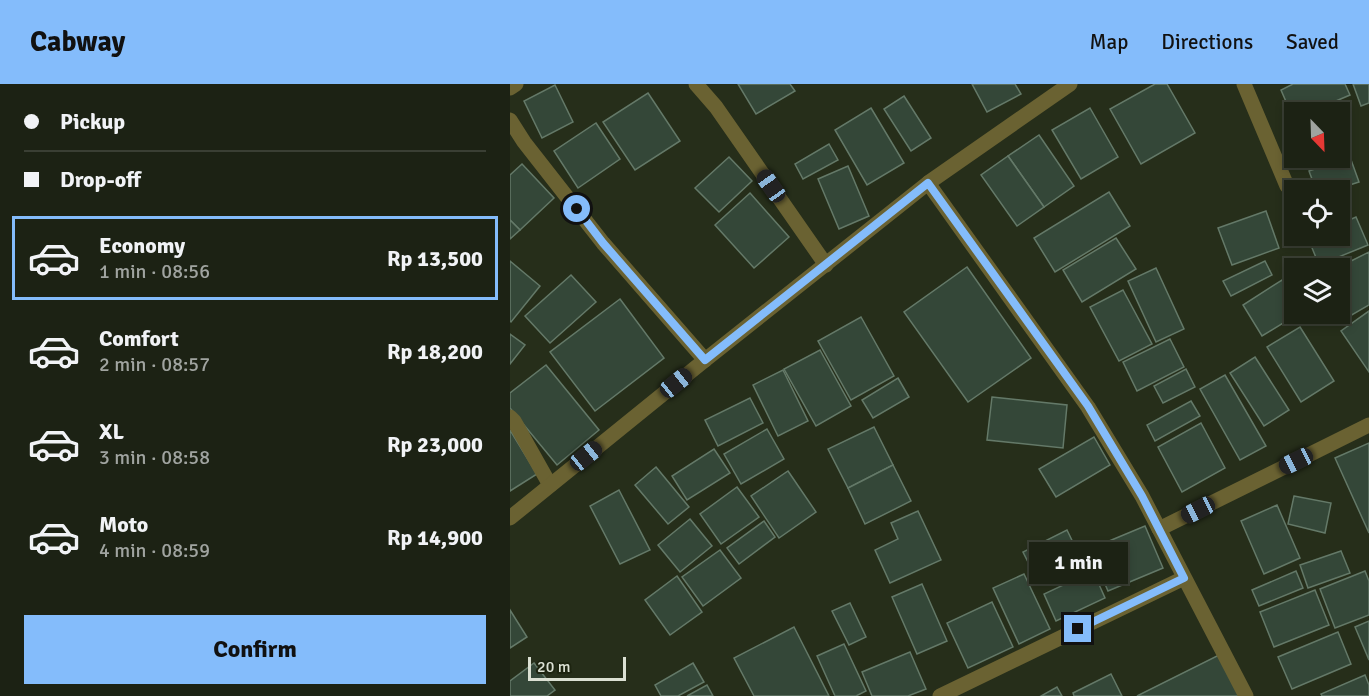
<!DOCTYPE html>
<html lang="en">
<head>
<meta charset="utf-8">
<style>
  :root { --surface:#1c2214; --page:#292f22; --text:#f1f3f6; --muted:#a0a4a0; --line:#3a3f34; --accent:#84bcfb }
  body { margin:0; font-family:Signika,sans-serif; background:var(--page); color:var(--text); height:100vh; display:flex; flex-direction:column; font-size:22px; white-space:nowrap }
  * { box-sizing:border-box; margin:0 }
  p { font-size:20px; color:var(--muted) }
  .icon { flex:none; width:33px; height:33px; fill:none; stroke:currentColor; stroke-width:2; stroke-linecap:round; stroke-linejoin:round }
  .map { position:relative; flex:1; overflow:hidden }
  .panel { display:flex; flex-direction:column; background:var(--surface); width:510px }
  .panel>* { flex:none }
  .banner { display:grid; align-content:center; height:132px; padding:0 24px; background:var(--surface) }
  .needle { width:39px; rotate:157deg }
  .buttons { position:absolute; left:774px; top:18px; display:grid; gap:12px }
  .buttons a { display:grid; place-items:center; width:66px; height:66px; border-radius:0px; background:var(--surface); box-shadow:0 3px 9px #0003,0 0 0 2px var(--line); font-size:30px }
  .scale { position:absolute; left:18px; bottom:15px; width:98px; box-sizing:border-box; padding-left:6px; border:3px solid #dbe0d3; border-top:0; font-size:16px; line-height:21px; white-space:nowrap; color:#dbe0d3; -webkit-text-stroke:4px #1d2410; paint-order:stroke }
  .end { position:absolute; width:27px; height:27px; margin:-14px; border:8px solid #84bcfb; background:#111; box-shadow:0 0 0 3px #111 }
  .from { border-radius:50% }
  .bubble { position:absolute; height:42px; border-radius:0px; background:var(--surface); box-shadow:0 3px 9px #0003,0 0 0 2px var(--line); font-size:20px; font-weight:800; line-height:42px; text-align:center }
  .car { position:absolute; width:18px; height:36px; margin:-18px -9px; border-radius:8px; box-shadow:0 0 4px 2px #0007; background:linear-gradient(#222 24%,#8ab4d8 0 40%,#222 0 76%,#8ab4d8 0 86%,#222 0) }
  .banner b { display:flex; align-items:center; gap:21px; height:57px; font-size:22px }
  .banner b+b { border-top:2px solid var(--line) }
  .banner i { width:15px; height:15px; background:var(--text) }
  ul { padding:0; list-style:none }
  li { display:flex; align-items:center; gap:18px; height:84px; margin:0 12px 9px; padding:0 12px; border:3px solid transparent; border-radius:0px }
  li div { flex:1 }
  li b { display:block; font-size:22px }
  li em { font-style:normal; font-weight:800 }
  li.active { border-color:var(--accent) }
  li>.icon { width:54px; height:54px; stroke-width:1.5 }
  .action { display:flex; gap:12px; margin-top:auto; padding:12px 24px }
  .action a { flex:1; height:69px; border-radius:0px; background:var(--accent); color:#111; font-size:24px; font-weight:800; line-height:69px; text-align:center }
  header { display:flex; align-items:center; gap:36px; box-sizing:border-box; height:84px; padding:0 30px; background:var(--accent); color:#111 }
  header strong { font-size:28px }
  nav { display:flex; gap:33px; margin-inline-start:auto; font-size:21px }
  main { display:flex; flex:1; min-height:0 }
  .map>svg:first-child { display:block }
  .building { fill:#344738; stroke:#647968; stroke-width:1.5 }
  .lines { fill:none; stroke-linecap:round; stroke-linejoin:round }
  .minor { stroke:#6a6232; stroke-width:15 }
  .route { stroke:#84bcfb; stroke-width:8 }
</style>
</head>
<body>
<header>
<strong>Cabway</strong>
<nav><a>Map</a><a>Directions</a><a>Saved</a></nav>
</header>
<main>
<section class="panel">
<div class="banner">
<b><i class="from"></i>Pickup</b>
<b><i></i>Drop-off</b>
</div>
<ul>
<li class="active"><svg class="icon" aria-label="car" viewBox="0 0 24 24"><path d="M5 17H2v-5l4-1 3-4h7l3 4 3 1v5h-3M9 17h6M6 11h13"/><circle cx="7" cy="17" r="2"/><circle cx="17" cy="17" r="2"/></svg><div><b>Economy</b><p>1 min · 08:56</p></div><em>Rp 13,500</em></li>
<li><svg class="icon" aria-label="car" viewBox="0 0 24 24"><path d="M5 17H2v-5l4-1 3-4h7l3 4 3 1v5h-3M9 17h6M6 11h13"/><circle cx="7" cy="17" r="2"/><circle cx="17" cy="17" r="2"/></svg><div><b>Comfort</b><p>2 min · 08:57</p></div><em>Rp 18,200</em></li>
<li><svg class="icon" aria-label="car" viewBox="0 0 24 24"><path d="M5 17H2v-5l4-1 3-4h7l3 4 3 1v5h-3M9 17h6M6 11h13"/><circle cx="7" cy="17" r="2"/><circle cx="17" cy="17" r="2"/></svg><div><b>XL</b><p>3 min · 08:58</p></div><em>Rp 23,000</em></li>
<li><svg class="icon" aria-label="car" viewBox="0 0 24 24"><path d="M5 17H2v-5l4-1 3-4h7l3 4 3 1v5h-3M9 17h6M6 11h13"/><circle cx="7" cy="17" r="2"/><circle cx="17" cy="17" r="2"/></svg><div><b>Moto</b><p>4 min · 08:59</p></div><em>Rp 14,900</em></li>
</ul>
<div class="action"><a>Confirm</a></div>
</section>
<div class="map">
<svg width="859" height="612" viewBox="0 0 859 612">
  <rect width="100%" height="100%" fill="#262e1a"/>
  <g class="building">
    <path d="M228 0H280L285 7 246 30Z"/>
    <path d="M462 0H505L511 10 477 28Z"/>
    <path d="M645 0H657L685 49 631 80 600 25Z"/>
    <path d="M783 0H835L840 11 800 28H784V36L771 6Z"/>
    <path d="M843 0H859V19L851 22Z"/>
    <path d="M45 1 63 38 32 54 14 17Z"/>
    <path d="M138 9 170 57 125 86 93 38Z"/>
    <path d="M394 12 421 54 401 67 374 25Z"/>
    <path d="M361 24 394 79 357 101 325 46Z"/>
    <path d="M580 24 608 73 571 95 542 46Z"/>
    <path d="M86 39 110 75 68 104 44 67Z"/>
    <path d="M784 45V68L781 69 776 47Z"/>
    <path d="M529 51 564 102 534 123 498 72Z"/>
    <path d="M319 60 328 76 293 95 285 80Z"/>
    <path d="M498 72 534 123 507 142 471 91Z"/>
    <path d="M219 73 242 97 209 128 185 104Z"/>
    <path d="M840 73 849 98 824 106H806L799 87Z"/>
    <path d="M12 80 44 114 10 146 0 136V91Z"/>
    <path d="M338 82 359 132 329 145 308 95Z"/>
    <path d="M599 108 620 142 545 188 524 154Z"/>
    <path d="M240 109 279 153 244 184 205 141Z"/>
    <path d="M756 127 769 164 722 181 708 144Z"/>
    <path d="M846 133 858 161 809 181 798 154 803 152H830V140Z"/>
    <path d="M0 136 10 146 0 155Z"/>
    <path d="M606 154 626 185 572 218 553 186Z"/>
    <path d="M859 168V221L840 232 830 213V184H827Z"/>
    <path d="M0 177 30 202 1 238 0 237Z"/>
    <path d="M755 177 762 191 721 212 713 197Z"/>
    <path d="M457 183 521 274 458 318 394 228Z"/>
    <path d="M646 184 674 245 646 258 618 197Z"/>
    <path d="M61 191 86 218 40 259 15 232Z"/>
    <path d="M772 196 784 216V230H788L752 252 733 221Z"/>
    <path d="M613 206 642 260 609 277 580 223Z"/>
    <path d="M110 215 154 274 85 327 40 268Z"/>
    <path d="M859 227V288L831 247Z"/>
    <path d="M351 233 384 292 341 316 308 257Z"/>
    <path d="M790 243 824 297 791 318 757 263Z"/>
    <path d="M0 250 15 261 0 280Z"/>
    <path d="M660 255 674 283 627 307 613 278Z"/>
    <path d="M310 266 341 322 306 342 274 285Z"/>
    <path d="M745 273 779 326 754 342 720 289Z"/>
    <path d="M36 281 89 346 47 381 0 324V309Z"/>
    <path d="M676 285 685 303 653 319 644 302Z"/>
    <path d="M273 286 298 337 268 352 243 301Z"/>
    <path d="M715 291 756 362 730 376 690 305Z"/>
    <path d="M388 294 399 313 363 334 352 316Z"/>
    <path d="M482 313 557 321 553 364 477 356Z"/>
    <path d="M240 314 253 339 208 362 195 336Z"/>
    <path d="M681 317 690 332 645 357 637 341Z"/>
    <path d="M691 339 715 384 672 408 648 363Z"/>
    <path d="M364 343 383 381 338 404 318 365Z"/>
    <path d="M257 345 274 375 231 400 214 370Z"/>
    <path d="M0 346 27 390 0 407Z"/>
    <path d="M584 353 600 381 546 413 529 385Z"/>
    <path d="M859 359V449L825 374Z"/>
    <path d="M204 365 220 389 177 416 162 392Z"/>
    <path d="M383 381 401 417 355 440 338 404Z"/>
    <path d="M146 383 179 423 158 440 125 401Z"/>
    <path d="M278 387 306 428 269 454 241 412Z"/>
    <path d="M227 403 249 433 211 460 190 430Z"/>
    <path d="M109 406 140 466 110 480 80 422Z"/>
    <path d="M784 412 821 419 815 449 778 440Z"/>
    <path d="M767 421 790 474 754 490 731 437Z"/>
    <path d="M408 427 431 476 380 499 365 466 388 455 381 439Z"/>
    <path d="M180 435 202 462 170 488 148 461Z"/>
    <path d="M254 437 265 453 229 480 217 464Z"/>
    <path d="M635 442 653 484 598 507 580 465Z"/>
    <path d="M557 446 569 471 525 492 513 468Z"/>
    <path d="M210 466 231 494 193 522 172 493Z"/>
    <path d="M831 467 840 489 798 504 790 481Z"/>
    <path d="M583 487 595 514 546 537 534 510Z"/>
    <path d="M786 487 793 504 749 522 742 506Z"/>
    <path d="M855 487 859 497V531L825 544 810 505Z"/>
    <path d="M514 490 540 545 509 560 483 504Z"/>
    <path d="M167 492 192 528 160 551 135 516Z"/>
    <path d="M412 500 437 557 407 570 382 513Z"/>
    <path d="M805 506 819 541 764 563 750 528Z"/>
    <path d="M482 518 503 563 458 584 437 539Z"/>
    <path d="M340 519 356 553 339 561 322 527Z"/>
    <path d="M0 526 17 553 0 564Z"/>
    <path d="M859 537V576L845 543Z"/>
    <path d="M284 543 319 612H244L224 574Z"/>
    <path d="M828 548 841 580 782 605 768 573Z"/>
    <path d="M334 560 356 607 346 612H325L307 572Z"/>
    <path d="M400 568 416 605 398 612H362L352 588Z"/>
    <path d="M709 571 730 612H627Z"/>
    <path d="M24 579 45 606 37 612H0V597Z"/>
    <path d="M183 579 194 598 168 612H151L145 601Z"/>
    <path d="M601 590 612 612H564L563 609Z"/>
    <path d="M855 591 859 601V612H812L811 610Z"/>
    <path d="M197 601 203 612H177Z"/>
    <path d="M547 603 552 612H531Z"/>
  </g>
  <g class="lines">
    <g class="minor">
      <path d="M186 0 206 23 316 181"/>
      <path d="M734 0 777 102"/>
      <path d="M0 4 6 0"/>
      <path d="M0 36 14 58 93 159 195 276"/>
      <path d="M418 99 578 323 632 412 736 612"/>
      <path d="M0 333 4 337 40 401"/>
      <path d="M0 434 195 276 418 99 560 0"/>
      <path d="M649 445 859 341"/>
      <path d="M430 612 674 494"/>
    </g>
  </g>
  <g class="lines">
    <path class="route" d="M67 125 93 159 195 276 418 99 578 322 632 412 674 494 568 545"/>
  </g>
</svg>
<div class="buttons">
<a><svg class="needle" viewBox="-14 -14 28 28"><path d="M0-13l5 13h-10z" fill="#e53935"/><path d="M0 13l5-13h-10z" fill="#a0a4a0"/></svg></a>
<a><svg class="icon" aria-label="locate" viewBox="0 0 24 24"><circle cx="12" cy="12" r="6"/><path d="M12 2v4M12 18v4M2 12h4M18 12h4"/></svg></a>
<a><svg class="icon" aria-label="layers" viewBox="0 0 24 24"><path d="M12 4l9 5-9 5-9-5zM3 14l9 5 9-5"/></svg></a>
</div>
<div class="scale">20 m</div>
<i class="end from" style="left:67px;top:125px"></i>
<i class="end" style="left:568px;top:545px"></i>
<div class="bubble" style="left:519px;top:458px;width:99px">1 min</div>
<i class="car" style="left:261px;top:102px;rotate:325deg"></i>
<i class="car" style="left:166px;top:299px;rotate:51deg"></i>
<i class="car" style="left:76px;top:372px;rotate:51deg"></i>
<i class="car" style="left:786px;top:377px;rotate:244deg"></i>
<i class="car" style="left:688px;top:426px;rotate:243deg"></i>
</div>
</main>
</body>
</html>
